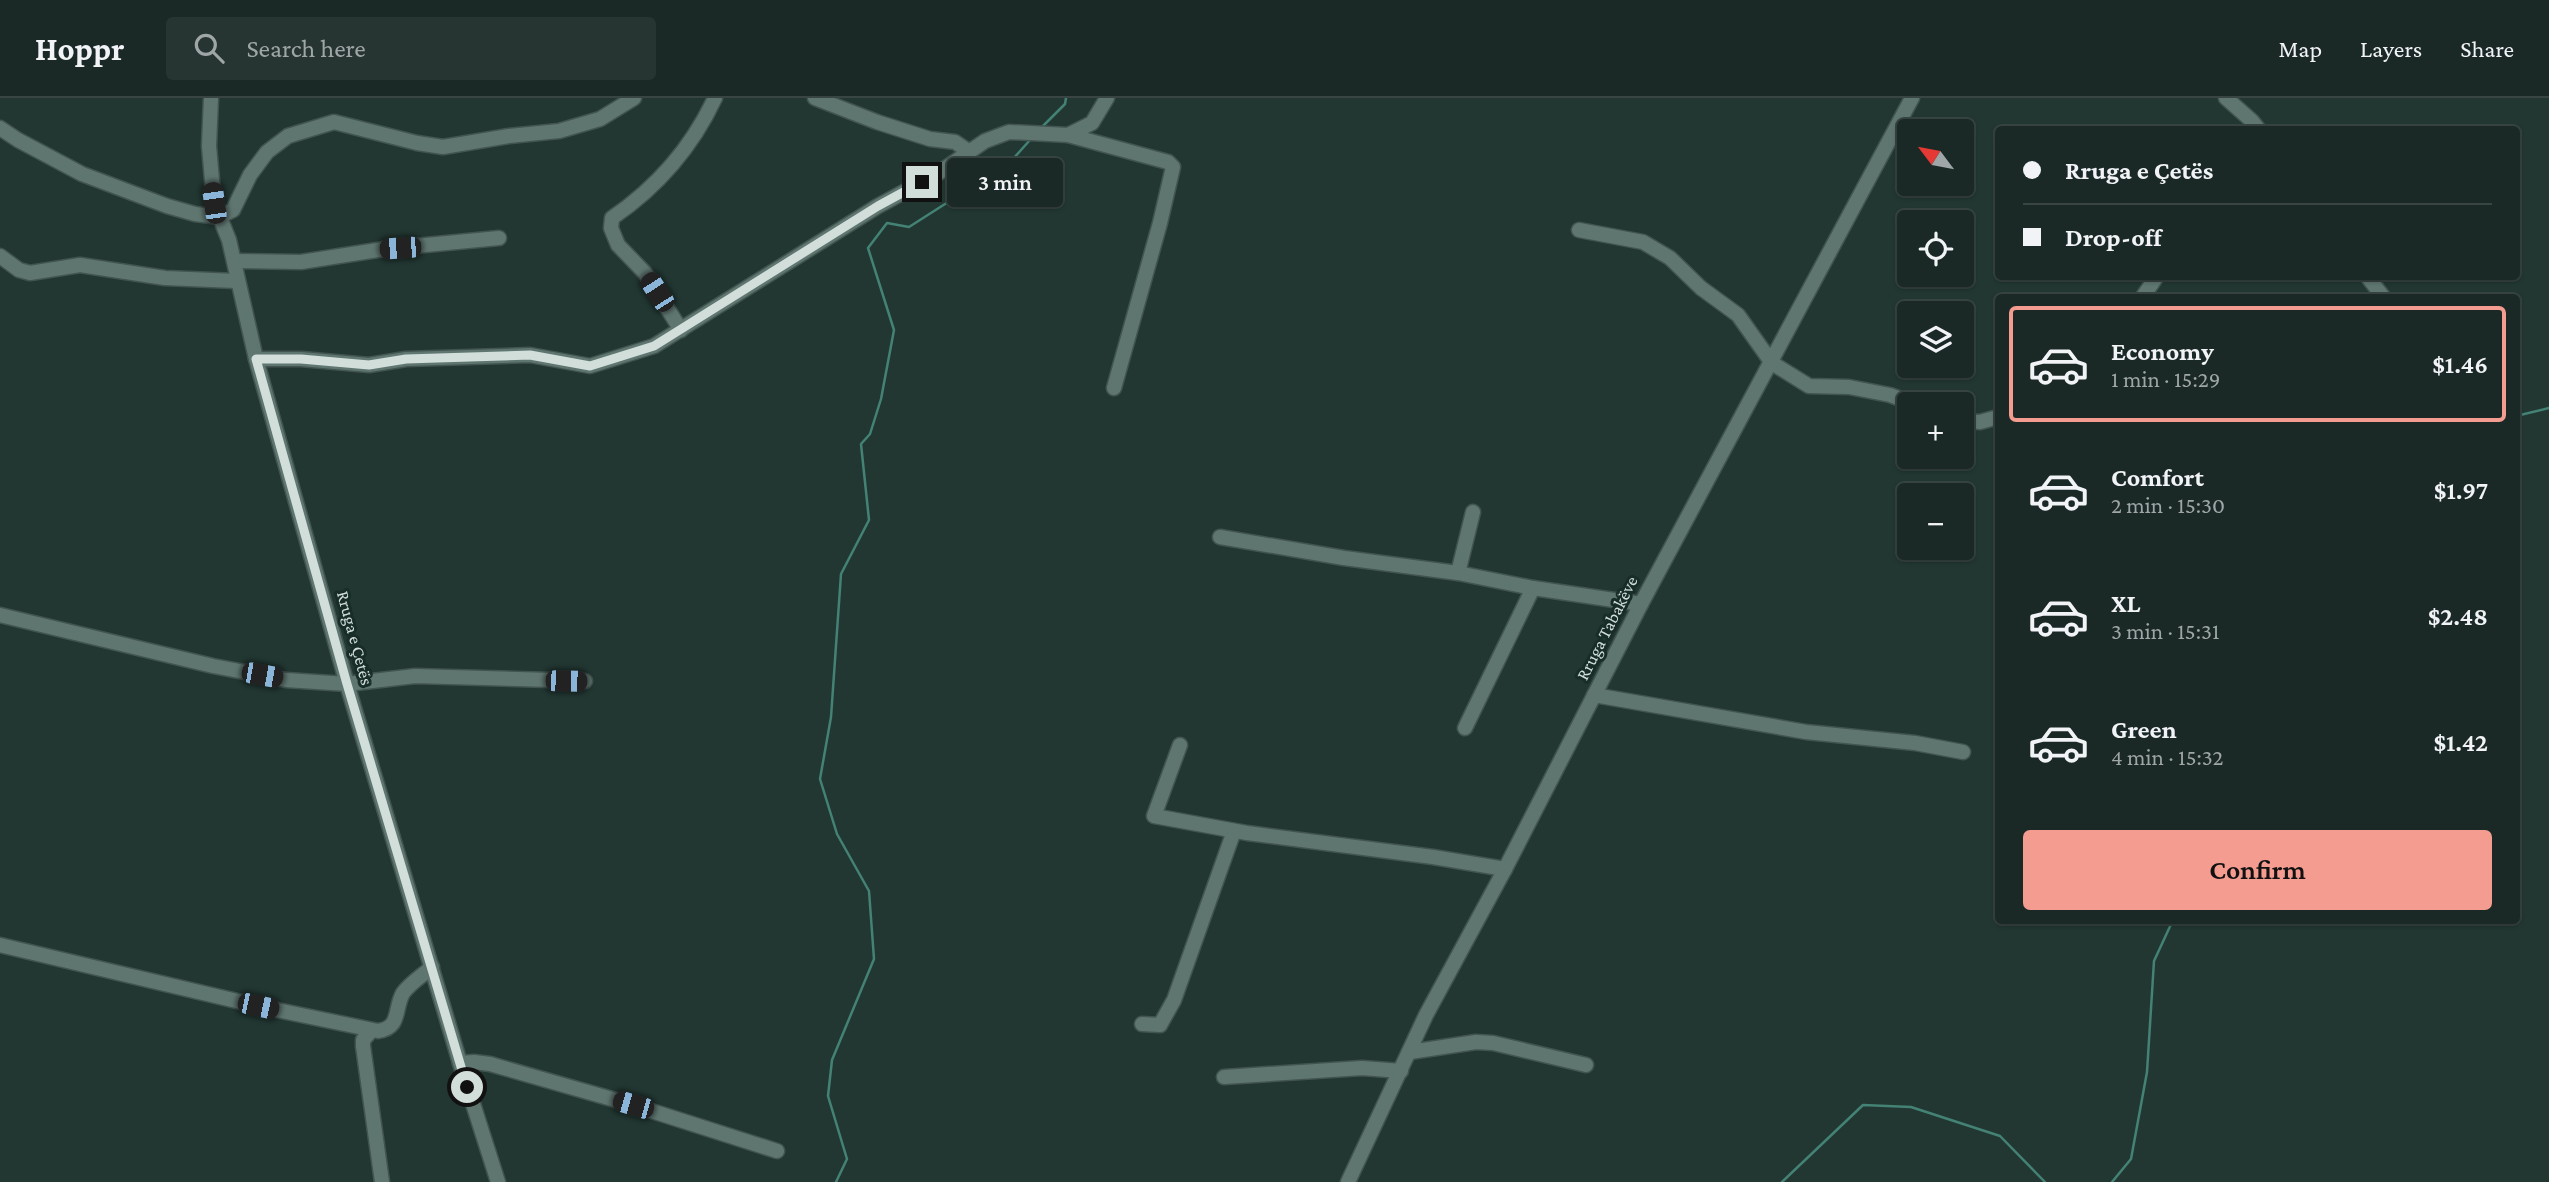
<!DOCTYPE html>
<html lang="en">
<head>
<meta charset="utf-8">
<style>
  :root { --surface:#1a2926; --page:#273532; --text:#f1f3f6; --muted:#9fa6a7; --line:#384543; --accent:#f59c91 }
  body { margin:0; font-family:"Crimson Pro",serif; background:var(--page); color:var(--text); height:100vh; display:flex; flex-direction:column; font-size:26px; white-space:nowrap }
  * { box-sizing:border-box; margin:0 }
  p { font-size:23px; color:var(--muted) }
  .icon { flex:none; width:38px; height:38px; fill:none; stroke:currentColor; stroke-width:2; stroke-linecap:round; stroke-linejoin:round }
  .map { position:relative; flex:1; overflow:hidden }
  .side { position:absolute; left:1995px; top:196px; width:525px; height:630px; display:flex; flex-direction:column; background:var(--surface); border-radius:7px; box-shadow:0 2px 5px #0004,0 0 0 2px var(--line) }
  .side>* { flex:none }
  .hud { position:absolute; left:1995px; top:28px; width:525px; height:154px; border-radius:7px; box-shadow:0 2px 5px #0004,0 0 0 2px var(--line); display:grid; align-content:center; height:154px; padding:0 28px; background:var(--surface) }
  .needle { width:46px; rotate:302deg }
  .fabs { position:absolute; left:1897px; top:21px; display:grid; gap:14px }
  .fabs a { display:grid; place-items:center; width:77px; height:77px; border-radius:7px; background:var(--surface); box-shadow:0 2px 5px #0004,0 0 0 2px var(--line); font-size:35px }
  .end { position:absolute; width:32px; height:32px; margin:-16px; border:9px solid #d1deda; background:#111; box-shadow:0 0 0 4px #111 }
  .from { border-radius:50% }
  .bubble { position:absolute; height:49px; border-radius:7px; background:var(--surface); box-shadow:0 2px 5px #0004,0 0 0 2px var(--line); font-size:23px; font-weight:600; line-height:49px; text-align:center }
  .car { position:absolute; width:21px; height:42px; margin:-21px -10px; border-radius:9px; box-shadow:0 0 5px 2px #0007; background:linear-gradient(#222 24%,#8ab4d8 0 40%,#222 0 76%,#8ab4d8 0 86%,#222 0) }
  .hud b { display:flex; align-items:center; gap:24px; height:66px; font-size:26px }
  .hud b+b { border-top:2px solid var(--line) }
  .hud i { width:18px; height:18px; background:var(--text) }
  ul { padding:12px 0 0; list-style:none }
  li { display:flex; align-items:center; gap:21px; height:116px; margin:0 14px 10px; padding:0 14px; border:4px solid transparent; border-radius:7px }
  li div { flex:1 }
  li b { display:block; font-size:26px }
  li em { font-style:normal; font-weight:600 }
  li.selected { border-color:var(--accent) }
  li>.icon { width:63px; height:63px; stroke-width:1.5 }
  .primary-button { display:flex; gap:14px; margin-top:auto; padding:14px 28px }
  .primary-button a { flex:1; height:80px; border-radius:7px; background:var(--accent); color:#111; font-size:28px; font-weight:600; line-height:80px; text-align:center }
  header { display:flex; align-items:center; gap:42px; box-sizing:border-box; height:98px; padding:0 35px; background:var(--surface); border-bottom:2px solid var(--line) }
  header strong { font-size:33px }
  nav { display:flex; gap:38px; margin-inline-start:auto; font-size:24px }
  .search { width:490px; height:63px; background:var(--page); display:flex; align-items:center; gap:18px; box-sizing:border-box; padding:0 24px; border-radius:7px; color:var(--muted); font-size:26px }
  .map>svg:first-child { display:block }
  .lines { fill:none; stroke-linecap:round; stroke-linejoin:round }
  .stream { stroke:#438274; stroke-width:2.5 }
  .minor-casing { stroke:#425450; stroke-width:17 }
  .minor { stroke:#5f7670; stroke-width:14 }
  .route { stroke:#d1deda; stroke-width:9 }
  .labels { text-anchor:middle; stroke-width:6; stroke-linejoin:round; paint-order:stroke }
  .street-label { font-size:18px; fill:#d1deda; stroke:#182d28 }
</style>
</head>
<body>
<header>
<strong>Hoppr</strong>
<div class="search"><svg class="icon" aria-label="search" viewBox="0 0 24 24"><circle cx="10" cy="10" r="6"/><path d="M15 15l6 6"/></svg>Search here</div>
<nav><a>Map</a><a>Layers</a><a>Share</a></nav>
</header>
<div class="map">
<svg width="2549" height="1084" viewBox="0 0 2549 1084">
  <rect width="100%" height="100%" fill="#223732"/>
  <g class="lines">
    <g class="stream">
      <path d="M1042 29 1065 6 1066 0"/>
      <path d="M2516 318 2549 310"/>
      <path d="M836 1084 847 1061 828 998 832 962 874 861 869 793 837 736 820 681 831 619 841 476 869 422 861 346 870 336 881 301 894 232 868 150 887 125 909 129 945 106 980 91 1012 62 1030 42"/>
      <path d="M1782 1084 1863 1007 1911 1009 2000 1038 2045 1084"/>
      <path d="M2112 1084 2131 1061 2147 974 2154 863 2173 822"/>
    </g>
    <g class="minor-casing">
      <g id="minor">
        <path d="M211 0 209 48 214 105 229 142 256 261 347 586 460 965 498 1084"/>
        <path d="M815 0 877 24 930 41 955 44 968 53"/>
        <path d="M2226 0 2252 23 2259 32"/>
        <path d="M0 30 18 42 82 76 167 108 195 116 219 119 233 112 250 77 267 54 288 38 334 24 417 45 443 49 509 38 559 33 600 21 634 0"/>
        <path d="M1068 37 1168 64 1173 69 1160 125 1114 290"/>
        <path d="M1579 132 1643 144 1670 160 1701 190 1738 217 1772 265 1809 288 1849 289 1890 297 1914 306"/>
        <path d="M0 158 19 172 30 175 80 167 165 180 236 183"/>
        <path d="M234 163 301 164 384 151 499 140"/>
        <path d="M2367 178 2384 200"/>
        <path d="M2142 200 2157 178"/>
        <path d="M681 232 645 175 618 147 611 130 612 120C656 90 692 49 715 0"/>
        <path d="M256 261H301L369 267 406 261 530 257 590 268 654 248 878 108 937 76 985 43 1009 34 1068 37 1092 25 1107 0"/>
        <path d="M1962 323 1980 324 1998 319"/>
        <path d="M1473 414 1458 475 1533 490 1641 506"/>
        <path d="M1220 439 1344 460 1458 475"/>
        <path d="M0 517 213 568 286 582 347 586 415 578 585 583"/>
        <path d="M1594 597 1806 634 1915 645 1963 654"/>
        <path d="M1465 630 1533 490"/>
        <path d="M1180 647 1154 718 1247 735 1433 759 1505 771"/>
        <path d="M0 847 258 908 378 933C401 930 394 911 403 895 410 885 423 877 432 869"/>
        <path d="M1142 926 1160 927 1174 902 1234 733"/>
        <path d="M371 933 363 942V948L382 1084"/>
        <path d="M1410 954 1476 944 1493 945 1586 967"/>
        <path d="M460 965 474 964 490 966 633 1007 777 1053"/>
        <path d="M1224 979 1362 970 1401 973"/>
        <path d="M1348 1084 1426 917 1505 771 1641 506 1912 0"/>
      </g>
    </g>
    <use href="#minor" class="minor"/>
  </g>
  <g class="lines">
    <path class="route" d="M467 989 347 586 256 261H301L369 267 406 261 530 257 590 268 654 248 878 108 922 84"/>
  </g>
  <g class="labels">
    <g class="street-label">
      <text transform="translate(1607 530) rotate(-63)" y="6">Rruga Tabakëve</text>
      <text transform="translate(355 540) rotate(75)" y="6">Rruga e Çetës</text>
    </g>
  </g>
</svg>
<div class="fabs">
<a><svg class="needle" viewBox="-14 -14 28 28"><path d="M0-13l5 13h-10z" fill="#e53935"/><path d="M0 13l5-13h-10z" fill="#9fa6a7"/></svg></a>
<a><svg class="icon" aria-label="locate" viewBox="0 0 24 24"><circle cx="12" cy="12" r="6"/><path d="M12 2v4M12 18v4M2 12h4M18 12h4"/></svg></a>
<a><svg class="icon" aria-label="layers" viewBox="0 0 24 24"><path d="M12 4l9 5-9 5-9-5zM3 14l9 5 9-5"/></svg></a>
<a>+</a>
<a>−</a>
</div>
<i class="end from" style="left:467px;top:989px"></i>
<i class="end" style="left:922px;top:84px"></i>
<div class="bubble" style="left:947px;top:60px;width:116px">3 min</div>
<i class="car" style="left:214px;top:105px;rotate:352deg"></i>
<i class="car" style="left:400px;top:150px;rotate:266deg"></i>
<i class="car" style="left:657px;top:194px;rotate:327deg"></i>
<i class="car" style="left:262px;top:577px;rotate:100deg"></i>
<i class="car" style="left:566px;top:583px;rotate:91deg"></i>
<i class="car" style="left:258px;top:908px;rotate:102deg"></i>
<i class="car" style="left:633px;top:1007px;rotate:286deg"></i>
<div class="hud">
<b><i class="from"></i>Rruga e Çetës</b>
<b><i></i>Drop-off</b>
</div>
<section class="side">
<ul>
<li class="selected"><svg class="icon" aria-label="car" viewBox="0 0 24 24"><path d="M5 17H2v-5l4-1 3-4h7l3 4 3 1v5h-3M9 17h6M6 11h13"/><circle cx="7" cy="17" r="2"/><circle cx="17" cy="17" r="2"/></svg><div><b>Economy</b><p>1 min · 15:29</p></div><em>$1.46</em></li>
<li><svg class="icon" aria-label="car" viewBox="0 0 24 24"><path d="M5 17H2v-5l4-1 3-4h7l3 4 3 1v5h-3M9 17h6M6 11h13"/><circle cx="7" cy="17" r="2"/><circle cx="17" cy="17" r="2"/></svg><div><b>Comfort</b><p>2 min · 15:30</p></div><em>$1.97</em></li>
<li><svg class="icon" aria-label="car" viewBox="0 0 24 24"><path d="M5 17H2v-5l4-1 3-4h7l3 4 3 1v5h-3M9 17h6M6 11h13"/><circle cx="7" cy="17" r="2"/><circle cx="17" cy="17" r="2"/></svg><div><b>XL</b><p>3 min · 15:31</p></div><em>$2.48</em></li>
<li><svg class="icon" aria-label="car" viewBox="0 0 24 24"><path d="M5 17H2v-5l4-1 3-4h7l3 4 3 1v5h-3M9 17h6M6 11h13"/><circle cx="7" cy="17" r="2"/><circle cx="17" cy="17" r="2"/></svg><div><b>Green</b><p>4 min · 15:32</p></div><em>$1.42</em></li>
</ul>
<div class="primary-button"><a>Confirm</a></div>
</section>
</div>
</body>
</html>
